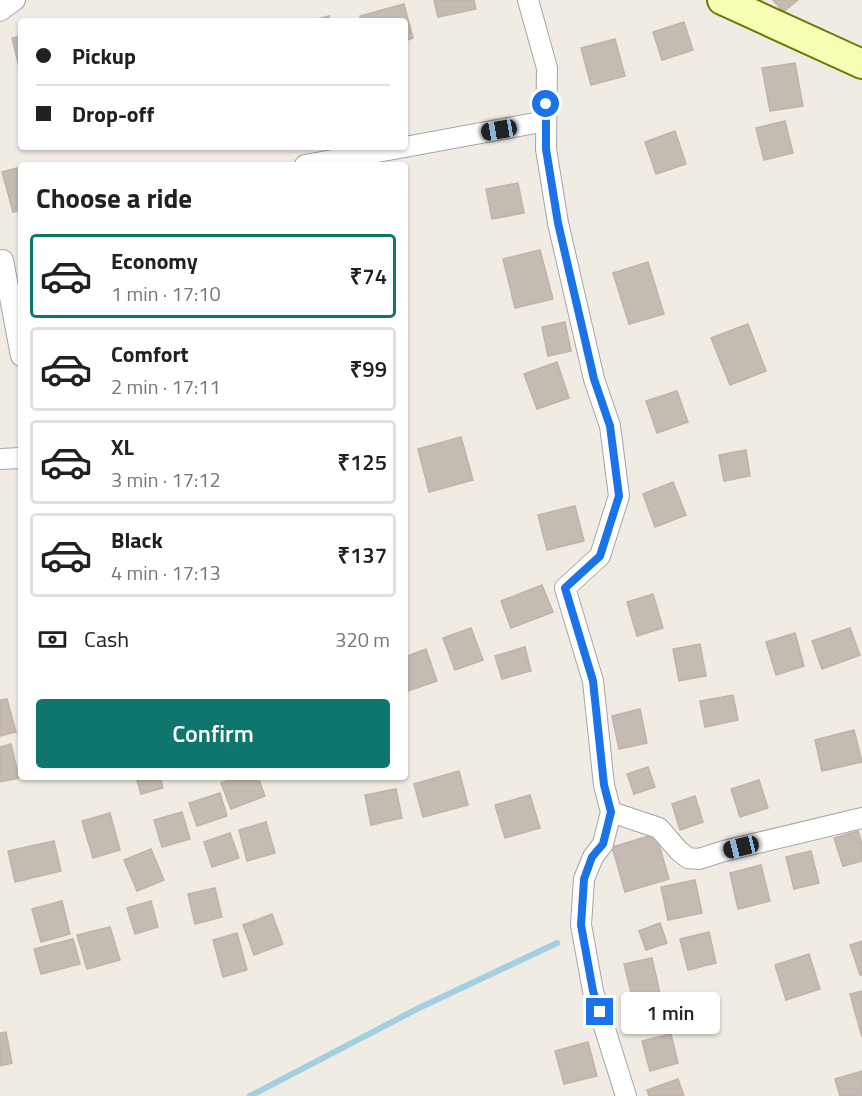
<!DOCTYPE html>
<html lang="en">
<head>
<meta charset="utf-8">
<style>
  :root { --surface:#fff; --page:#f6f6f6; --text:#202124; --muted:#757577; --line:#e0e0e0; --accent:#0f766e }
  body { margin:0; font-family:"Titillium Web",sans-serif; background:var(--page); color:var(--text); height:100vh; display:flex; flex-direction:column; font-size:22px; white-space:nowrap }
  * { box-sizing:border-box; margin:0 }
  p { font-size:20px; color:var(--muted) }
  .icon { flex:none; width:33px; height:33px; fill:none; stroke:currentColor; stroke-width:2; stroke-linecap:round; stroke-linejoin:round }
  .map { position:relative; flex:1; overflow:hidden }
  .drawer { position:absolute; left:18px; top:162px; width:390px; height:618px; display:flex; flex-direction:column; background:var(--surface); border-radius:6px; box-shadow:0 2px 4px #0004 }
  .drawer>* { flex:none }
  .hud { position:absolute; left:18px; top:18px; width:390px; height:132px; border-radius:6px; box-shadow:0 2px 4px #0004; display:grid; align-content:center; height:132px; padding:0 18px; background:var(--surface) }
  .end { position:absolute; width:27px; height:27px; margin:-14px; border:8px solid #1a73e8; background:#fff; box-shadow:0 0 0 3px #fff }
  .from { border-radius:50% }
  .bubble { position:absolute; height:42px; border-radius:6px; background:var(--surface); box-shadow:0 2px 4px #0004; font-size:20px; font-weight:600; line-height:42px; text-align:center }
  .car { position:absolute; width:18px; height:36px; margin:-18px -9px; border-radius:8px; box-shadow:0 0 4px 2px #0007; background:linear-gradient(#222 24%,#8ab4d8 0 40%,#222 0 76%,#8ab4d8 0 86%,#222 0) }
  .hud b { display:flex; align-items:center; gap:21px; height:57px; font-size:22px }
  .hud b+b { border-top:2px solid var(--line) }
  .hud i { width:15px; height:15px; background:var(--text) }
  ul { padding:0; list-style:none }
  li { display:flex; align-items:center; gap:18px; height:84px; margin:0 12px 9px; padding:0 6px; border:3px solid var(--line); border-radius:6px }
  li div { flex:1 }
  li b { display:block; font-size:22px }
  li em { font-style:normal; font-weight:600 }
  li.active { border-color:var(--accent) }
  li>.icon { width:54px; height:54px; stroke-width:1.5 }
  h2 { padding:0 18px; font-size:27px; line-height:72px }
  .pay { display:flex; align-items:center; gap:15px; height:66px; padding:0 18px; font-size:22px }
  .pay p { margin-inline-start:auto }
  .cta { display:flex; gap:12px; margin-top:auto; padding:12px 18px }
  .cta a { flex:1; height:69px; border-radius:6px; background:var(--accent); color:#fff; font-size:24px; font-weight:600; line-height:69px; text-align:center }
  .map>svg:first-child { display:block }
  .lines { fill:none; stroke-linecap:round; stroke-linejoin:round }
  .stream { stroke:#a2d0e0; stroke-width:6 }
  .building { fill:#c4bbb3; stroke:#c2b3a5; stroke-width:1.5 }
  .street-casing { stroke:#a5a5a5; stroke-width:22 }
  .secondary-casing { stroke:#6a7a00; stroke-width:32 }
  .street { stroke:#fff; stroke-width:20 }
  .secondary { stroke:#f7fdb5; stroke-width:28 }
  .route { stroke:#1a73e8; stroke-width:8 }
</style>
</head>
<body>
<div class="map">
<svg width="862" height="1096" viewBox="0 0 862 1096">
  <rect width="100%" height="100%" fill="#f0ece4"/>
  <g class="lines">
    <path class="stream" d="M250 1096 419 1008 557 943"/>
  </g>
  <g class="building">
    <path d="M434 0H474L476 9 438 17Z"/>
    <path d="M773 0H798L783 12Z"/>
    <path d="M404 4 413 38 405 41V21H361L360 16Z"/>
    <path d="M329 16 330 21H310Z"/>
    <path d="M684 22 693 50 662 60 653 32Z"/>
    <path d="M21 36V75L12 38Z"/>
    <path d="M615 39 625 76 591 85 581 48Z"/>
    <path d="M795 63 803 106 770 111 762 68Z"/>
    <path d="M785 121 793 153 764 160 756 128Z"/>
    <path d="M675 131 686 164 656 174 645 142Z"/>
    <path d="M21 167V210L13 212 2 172Z"/>
    <path d="M518 183 524 213 492 219 486 189Z"/>
    <path d="M540 250 553 299 515 308 503 259Z"/>
    <path d="M648 262 664 314 629 324 613 273Z"/>
    <path d="M565 322 571 351 548 356 542 327Z"/>
    <path d="M748 324 766 371 730 385 711 338Z"/>
    <path d="M557 362 569 398 537 409 524 374Z"/>
    <path d="M677 391 688 422 657 433 646 401Z"/>
    <path d="M461 437 473 480 429 492 418 449Z"/>
    <path d="M746 450 750 476 724 481 719 455Z"/>
    <path d="M673 482 686 515 655 527 643 494Z"/>
    <path d="M575 506 584 541 547 550 538 515Z"/>
    <path d="M542 585 553 612 511 628 501 601Z"/>
    <path d="M653 594 663 628 637 636 627 602Z"/>
    <path d="M471 628 483 660 455 670 443 638Z"/>
    <path d="M850 628 860 655 822 669 812 641Z"/>
    <path d="M795 633 804 666 776 675 766 642Z"/>
    <path d="M700 644 706 676 679 681 673 649Z"/>
    <path d="M525 647 531 671 502 679 495 656Z"/>
    <path d="M426 649 437 681 405 692V657Z"/>
    <path d="M733 695 738 720 705 727 700 701Z"/>
    <path d="M7 699 16 732 0 736V700Z"/>
    <path d="M640 709 647 743 619 749 612 716Z"/>
    <path d="M854 730 862 762 822 771 815 740Z"/>
    <path d="M11 744 19 778 0 782V747Z"/>
    <path d="M648 767 655 787 634 794 627 774Z"/>
    <path d="M459 771 468 805 423 817 414 784Z"/>
    <path d="M136 777H160L163 788 141 794Z"/>
    <path d="M238 777H258L265 796 231 809 221 783Z"/>
    <path d="M759 780 768 808 740 817 731 789Z"/>
    <path d="M396 789 402 818 371 825 365 795Z"/>
    <path d="M220 793 227 816 197 826 189 803Z"/>
    <path d="M530 795 540 828 505 838 495 805Z"/>
    <path d="M695 796 703 822 680 830 672 804Z"/>
    <path d="M182 812 190 839 162 847 154 820Z"/>
    <path d="M110 813 120 850 93 858 82 821Z"/>
    <path d="M266 822 275 853 247 861 239 830Z"/>
    <path d="M858 831 862 844V861L843 866 834 838Z"/>
    <path d="M230 833 239 858 212 867 204 842Z"/>
    <path d="M656 834 669 879 625 892 612 847Z"/>
    <path d="M54 841 61 871 15 882 8 851Z"/>
    <path d="M151 849 164 880 137 891 124 860Z"/>
    <path d="M811 851 819 883 794 889 786 857Z"/>
    <path d="M761 865 770 901 738 909 730 873Z"/>
    <path d="M695 880 702 913 668 920 661 887Z"/>
    <path d="M215 888 222 917 195 924 188 894Z"/>
    <path d="M62 901 70 934 41 942 32 909Z"/>
    <path d="M151 901 158 927 135 934 127 908Z"/>
    <path d="M272 914 283 944 254 955 243 925Z"/>
    <path d="M660 923 667 943 646 950 639 931Z"/>
    <path d="M110 927 120 960 87 969 77 935Z"/>
    <path d="M709 932 716 963 688 970 680 939Z"/>
    <path d="M237 933 247 970 223 977 213 940Z"/>
    <path d="M73 939 80 964 41 974 34 949Z"/>
    <path d="M862 941V975H860L850 945Z"/>
    <path d="M809 954 820 989 786 1000 775 965Z"/>
    <path d="M652 958 661 998 634 1004 624 964Z"/>
    <path d="M862 991V1037L850 994Z"/>
    <path d="M6 1032 12 1063 0 1066V1033Z"/>
    <path d="M671 1034 678 1063 650 1071 642 1041Z"/>
    <path d="M588 1042 597 1076 564 1084 555 1051Z"/>
    <path d="M862 1071V1096H840L835 1079Z"/>
    <path d="M678 1079 684 1096H649L647 1090Z"/>
  </g>
  <g class="lines">
    <g class="street-casing">
      <g id="street">
        <path d="M528 0 547 68 546 149 558 223 594 379 610 426 619 496 600 556 565 588 593 681 604 785 611 812 603 844 593 857 584 879 581 925 593 991 626 1096"/>
        <path d="M0 11 15 0"/>
        <path d="M405 147 546 121"/>
        <path d="M305 165 405 147"/>
        <path d="M3 260 21 356"/>
        <path d="M0 459 21 458"/>
        <path d="M611 812 659 828 679 851 688 858 699 859 724 851 862 818"/>
      </g>
    </g>
    <g class="secondary-casing">
      <path id="secondary" d="M722 0 862 64"/>
    </g>
    <use href="#street" class="street"/>
    <use href="#secondary" class="secondary"/>
  </g>
  <g class="lines">
    <path class="route" d="M546 104V149L558 223 594 379 610 426 619 496 600 556 565 588 593 681 604 785 611 812 603 844 592 857 584 879 581 925 593 991 600 1012"/>
  </g>
</svg>
<i class="end from" style="left:546px;top:104px"></i>
<i class="end" style="left:600px;top:1012px"></i>
<div class="bubble" style="left:621px;top:992px;width:99px">1 min</div>
<i class="car" style="left:499px;top:130px;rotate:260deg"></i>
<i class="car" style="left:741px;top:847px;rotate:256deg"></i>
<div class="hud">
<b><i class="from"></i>Pickup</b>
<b><i></i>Drop-off</b>
</div>
<section class="drawer">
<h2>Choose a ride</h2>
<ul>
<li class="active"><svg class="icon" aria-label="car" viewBox="0 0 24 24"><path d="M5 17H2v-5l4-1 3-4h7l3 4 3 1v5h-3M9 17h6M6 11h13"/><circle cx="7" cy="17" r="2"/><circle cx="17" cy="17" r="2"/></svg><div><b>Economy</b><p>1 min · 17:10</p></div><em>₹74</em></li>
<li><svg class="icon" aria-label="car" viewBox="0 0 24 24"><path d="M5 17H2v-5l4-1 3-4h7l3 4 3 1v5h-3M9 17h6M6 11h13"/><circle cx="7" cy="17" r="2"/><circle cx="17" cy="17" r="2"/></svg><div><b>Comfort</b><p>2 min · 17:11</p></div><em>₹99</em></li>
<li><svg class="icon" aria-label="car" viewBox="0 0 24 24"><path d="M5 17H2v-5l4-1 3-4h7l3 4 3 1v5h-3M9 17h6M6 11h13"/><circle cx="7" cy="17" r="2"/><circle cx="17" cy="17" r="2"/></svg><div><b>XL</b><p>3 min · 17:12</p></div><em>₹125</em></li>
<li><svg class="icon" aria-label="car" viewBox="0 0 24 24"><path d="M5 17H2v-5l4-1 3-4h7l3 4 3 1v5h-3M9 17h6M6 11h13"/><circle cx="7" cy="17" r="2"/><circle cx="17" cy="17" r="2"/></svg><div><b>Black</b><p>4 min · 17:13</p></div><em>₹137</em></li>
</ul>
<div class="pay"><svg class="icon" aria-label="cash" viewBox="0 0 24 24"><path d="M3 7h18v10H3z"/><circle cx="12" cy="12" r="2"/></svg>Cash<p>320 m</p></div>
<div class="cta"><a>Confirm</a></div>
</section>
</div>
</body>
</html>
